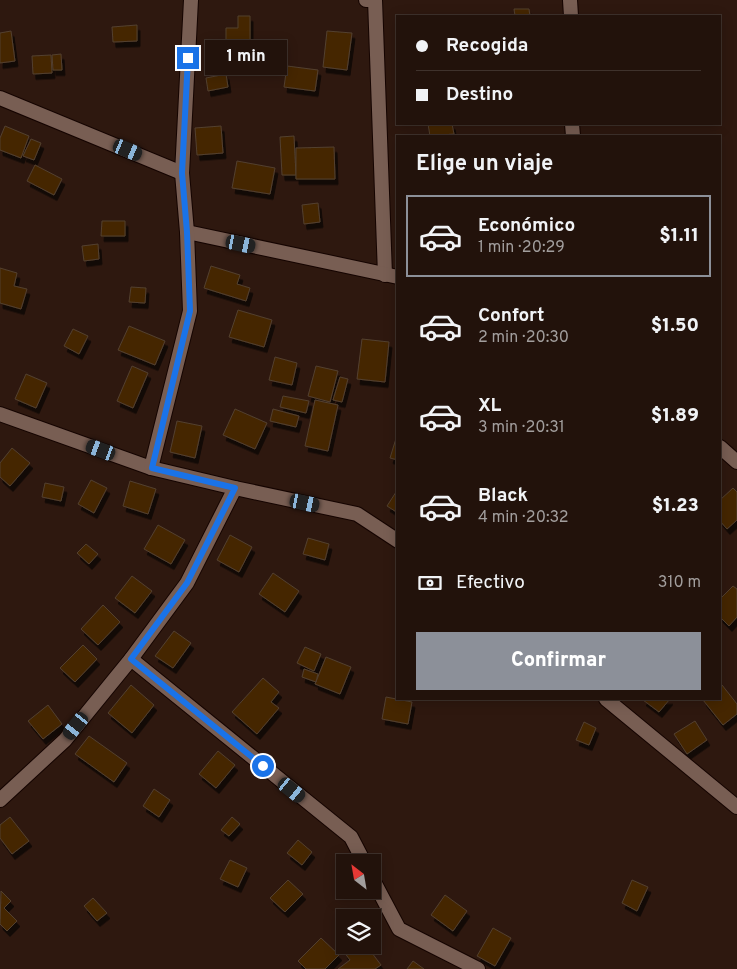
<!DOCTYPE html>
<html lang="es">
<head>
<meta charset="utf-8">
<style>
  :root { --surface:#22120b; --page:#2e2019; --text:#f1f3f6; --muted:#a29e9d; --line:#3f322c; --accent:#8c9099 }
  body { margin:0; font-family:Overpass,sans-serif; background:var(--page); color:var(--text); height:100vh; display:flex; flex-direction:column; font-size:19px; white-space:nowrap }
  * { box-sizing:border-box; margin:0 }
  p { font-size:16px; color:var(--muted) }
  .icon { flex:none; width:28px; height:28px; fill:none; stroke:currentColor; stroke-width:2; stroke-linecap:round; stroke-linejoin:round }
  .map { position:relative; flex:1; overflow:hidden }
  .drawer { position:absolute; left:396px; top:135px; width:325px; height:565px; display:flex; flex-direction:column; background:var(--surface); border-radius:0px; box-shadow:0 2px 12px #0003,0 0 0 1px var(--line) }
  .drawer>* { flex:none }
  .hud { position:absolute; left:396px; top:15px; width:325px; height:110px; border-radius:0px; box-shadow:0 2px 12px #0003,0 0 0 1px var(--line); display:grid; align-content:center; height:110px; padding:0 20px; background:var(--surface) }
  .needle { width:32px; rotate:329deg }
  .buttons { position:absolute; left:336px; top:854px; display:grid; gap:10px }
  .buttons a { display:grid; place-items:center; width:45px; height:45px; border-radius:0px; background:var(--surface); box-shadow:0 2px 12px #0003,0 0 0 1px var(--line); font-size:25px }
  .end { position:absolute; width:22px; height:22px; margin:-11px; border:6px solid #1a73e8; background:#fff; box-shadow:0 0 0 2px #fff }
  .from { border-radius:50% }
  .bubble { position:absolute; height:35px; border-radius:0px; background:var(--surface); box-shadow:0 2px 12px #0003,0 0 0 1px var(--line); font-size:16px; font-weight:800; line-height:35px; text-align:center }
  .car { position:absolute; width:15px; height:30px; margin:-15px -8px; border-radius:6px; box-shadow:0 0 4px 1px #0007; background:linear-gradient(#222 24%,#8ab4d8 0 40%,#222 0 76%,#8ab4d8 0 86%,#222 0) }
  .hud b { display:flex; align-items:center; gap:18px; height:48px; font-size:19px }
  .hud b+b { border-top:1px solid var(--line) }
  .hud i { width:12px; height:12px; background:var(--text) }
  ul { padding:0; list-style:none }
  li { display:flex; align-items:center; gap:15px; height:82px; margin:0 10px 8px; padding:0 10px; border:2px solid transparent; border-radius:0px }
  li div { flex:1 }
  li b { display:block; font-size:19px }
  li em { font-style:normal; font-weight:800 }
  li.active { border-color:var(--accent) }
  li>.icon { width:45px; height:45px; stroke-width:1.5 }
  h2 { padding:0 20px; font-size:22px; line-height:60px }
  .pay { display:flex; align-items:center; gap:12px; height:55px; padding:0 20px; font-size:19px }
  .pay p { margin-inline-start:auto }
  .action { display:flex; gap:10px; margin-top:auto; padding:10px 20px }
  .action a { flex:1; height:58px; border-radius:0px; background:var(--accent); color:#fff; font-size:20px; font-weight:800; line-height:58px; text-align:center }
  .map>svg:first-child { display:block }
  .building { fill:#442603; stroke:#53402f; filter:url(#shadow) }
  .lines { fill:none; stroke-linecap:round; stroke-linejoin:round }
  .minor-casing { stroke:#150400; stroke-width:16 }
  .minor { stroke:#785e53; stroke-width:14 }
  .route { stroke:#1a73e8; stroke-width:6 }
</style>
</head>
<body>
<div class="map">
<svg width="737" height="969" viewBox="0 0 737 969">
  <defs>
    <filter id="shadow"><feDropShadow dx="3" dy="5.5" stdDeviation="0" flood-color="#0009"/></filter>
  </defs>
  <rect width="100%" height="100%" fill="#2e180f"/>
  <g class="building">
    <path d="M514 9H529L530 16H515Z"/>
    <path d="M238 16H250V43H226V28H238Z"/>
    <path d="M137 25V41L113 42 112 27Z"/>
    <path d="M11 31 15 61 0 63V33Z"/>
    <path d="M327 31 352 33 347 70 323 67Z"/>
    <path d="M61 54 62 70H53L52 55Z"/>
    <path d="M51 55 52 73 33 74 32 56Z"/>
    <path d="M287 66 318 70 315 91 284 87Z"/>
    <path d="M226 74 228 87 208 91 206 78Z"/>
    <path d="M428 124H452L454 134 430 136Z"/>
    <path d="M5 126 29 136 21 158 0 150V138Z"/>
    <path d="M221 126 223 153 197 155 195 128Z"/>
    <path d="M294 136 296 175H282L280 137Z"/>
    <path d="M31 139 41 143 34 160 23 156Z"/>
    <path d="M334 147 335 179H296V148Z"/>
    <path d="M237 161 275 168 270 194 232 188Z"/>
    <path d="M35 165 62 179 54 195 27 181Z"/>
    <path d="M318 203 320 222 304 224 302 205Z"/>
    <path d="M102 221H125V236H101Z"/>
    <path d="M98 244 99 259 84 261 82 246Z"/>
    <path d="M211 266 240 275 237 284 250 288 246 301 204 288Z"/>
    <path d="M0 268 17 273 14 286 27 289 21 309 0 303Z"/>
    <path d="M131 287 146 288 145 303 129 302Z"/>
    <path d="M238 310 272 320 264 347 229 337Z"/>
    <path d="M129 326 165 341 155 365 118 350Z"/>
    <path d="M73 329 88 336 79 354 64 346Z"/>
    <path d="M362 339 389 342 385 382 357 379Z"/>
    <path d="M275 357 297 363 292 385 269 380Z"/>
    <path d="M132 366 148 373 133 408 117 401Z"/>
    <path d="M316 366 338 371 330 402 308 396Z"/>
    <path d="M26 374 47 383 36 408 15 399Z"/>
    <path d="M340 377 348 379 342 402 333 400Z"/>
    <path d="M283 396 309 401 306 413 280 407Z"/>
    <path d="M315 400 338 405 328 451 305 446Z"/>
    <path d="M235 409 267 423 255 449 223 435Z"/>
    <path d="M273 409 299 416 296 427 270 421Z"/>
    <path d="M177 421 202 426 195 458 170 452Z"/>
    <path d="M398 432V460L390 458Z"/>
    <path d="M12 448 30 463 10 486 0 477V463Z"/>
    <path d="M91 480 107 488 94 513 78 504Z"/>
    <path d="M130 481 156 489 148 514 123 506Z"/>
    <path d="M45 483 64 487 61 501 42 497Z"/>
    <path d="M733 488 737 492V520L727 529 720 521V500Z"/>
    <path d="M398 489V513L387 506Z"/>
    <path d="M158 525 185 540 171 564 144 549Z"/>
    <path d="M230 535 252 547 239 572 217 560Z"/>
    <path d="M308 538 329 544 325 560 303 554Z"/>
    <path d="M86 544 98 554 89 564 77 553Z"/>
    <path d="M273 573 299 591 285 612 259 594Z"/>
    <path d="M132 576 152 591 135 613 115 598Z"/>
    <path d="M733 586 737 589V617L729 626 720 617V599Z"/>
    <path d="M103 605 120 622 98 645 81 629Z"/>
    <path d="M174 631 191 643 173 668 155 656Z"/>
    <path d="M83 645 97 659 75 682 60 668Z"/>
    <path d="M305 647 321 654 314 671 297 663Z"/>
    <path d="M326 657 351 667 340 694 315 684Z"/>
    <path d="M304 669 318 674 316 682 302 677Z"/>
    <path d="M263 678 279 692 271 702 279 708 257 734 232 712Z"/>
    <path d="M131 685 154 705 132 733 108 713Z"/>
    <path d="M722 685 737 704V714L723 725 703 700 720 699V687Z"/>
    <path d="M386 697 412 702 408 724 382 719Z"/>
    <path d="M644 699H670L659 712 643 700Z"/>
    <path d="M48 705 62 724 43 739 28 721Z"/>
    <path d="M695 721 707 740 687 754 674 734Z"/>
    <path d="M584 722 596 728 589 745 576 740Z"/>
    <path d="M89 736 127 763 114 782 75 754Z"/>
    <path d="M218 751 235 765 216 788 199 774Z"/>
    <path d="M154 789 170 800 159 817 143 806Z"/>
    <path d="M10 817 29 841 12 854 0 838V825Z"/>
    <path d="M232 817 240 824 229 836 221 830Z"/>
    <path d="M298 840 312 852 302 865 287 853Z"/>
    <path d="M230 860 247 868 238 887 220 879Z"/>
    <path d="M288 880 303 894 285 912 270 898Z"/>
    <path d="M632 880 648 887 637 911 622 903Z"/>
    <path d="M1 891 11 901 4 908 17 921 7 931 0 924Z"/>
    <path d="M445 895 467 911 453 931 431 915Z"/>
    <path d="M93 898 107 913 97 921 84 906Z"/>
    <path d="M493 928 511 938 495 966 477 956Z"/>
    <path d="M321 938 339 955 325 969H306L298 961Z"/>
    <path d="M354 945H366L381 965 375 969H338L350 960 344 952Z"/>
    <path d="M413 961 424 969H407Z"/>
  </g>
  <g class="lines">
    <g class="minor-casing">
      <g id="minor">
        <path d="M366 0H375L385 275"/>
        <path d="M570 0 571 16"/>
        <path d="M0 98 182 173"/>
        <path d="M572 124 573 136"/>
        <path d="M187 232 398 277"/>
        <path d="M0 414 151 468 235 488 357 514 398 541"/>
        <path d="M720 447 737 462"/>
        <path d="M151 468 190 311 187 232 182 173 191 0"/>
        <path d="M131 659 351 837 364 862"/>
        <path d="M606 699 737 807"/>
        <path d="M0 800 65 740 131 659 187 583 235 488"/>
        <path d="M372 878 399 929 478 969"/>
      </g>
    </g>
    <use href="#minor" class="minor"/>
  </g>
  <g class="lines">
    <path class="route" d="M188 58 182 173 187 232 190 311 152 468 235 488 187 583 131 659 263 766"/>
  </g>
</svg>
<div class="buttons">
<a><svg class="needle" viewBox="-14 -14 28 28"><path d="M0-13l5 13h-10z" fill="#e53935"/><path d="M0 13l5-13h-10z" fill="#a29e9d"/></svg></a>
<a><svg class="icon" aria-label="layers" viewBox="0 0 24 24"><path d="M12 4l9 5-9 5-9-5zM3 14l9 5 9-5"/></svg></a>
</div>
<i class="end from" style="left:263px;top:766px"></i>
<i class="end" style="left:188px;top:58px"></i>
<div class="bubble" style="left:205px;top:40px;width:82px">1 min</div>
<i class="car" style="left:128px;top:150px;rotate:113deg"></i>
<i class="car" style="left:241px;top:244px;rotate:102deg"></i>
<i class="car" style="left:101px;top:450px;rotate:290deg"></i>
<i class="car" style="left:305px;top:503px;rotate:102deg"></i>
<i class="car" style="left:76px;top:726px;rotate:219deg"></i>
<i class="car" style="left:292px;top:790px;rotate:129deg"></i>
<div class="hud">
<b><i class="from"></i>Recogida</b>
<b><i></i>Destino</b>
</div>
<section class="drawer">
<h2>Elige un viaje</h2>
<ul>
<li class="active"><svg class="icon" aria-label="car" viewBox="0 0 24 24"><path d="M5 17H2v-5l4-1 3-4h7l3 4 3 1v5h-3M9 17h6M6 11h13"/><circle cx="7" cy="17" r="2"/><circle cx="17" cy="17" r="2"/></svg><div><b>Económico</b><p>1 min · 20:29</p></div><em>$1.11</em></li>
<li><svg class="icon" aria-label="car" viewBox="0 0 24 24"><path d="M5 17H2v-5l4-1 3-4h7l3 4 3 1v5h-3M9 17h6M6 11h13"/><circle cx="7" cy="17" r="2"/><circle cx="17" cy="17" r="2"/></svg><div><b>Confort</b><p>2 min · 20:30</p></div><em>$1.50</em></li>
<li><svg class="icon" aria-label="car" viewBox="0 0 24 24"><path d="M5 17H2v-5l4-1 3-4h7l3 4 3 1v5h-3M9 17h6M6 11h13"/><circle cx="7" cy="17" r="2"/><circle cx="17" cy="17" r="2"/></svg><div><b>XL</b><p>3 min · 20:31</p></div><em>$1.89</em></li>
<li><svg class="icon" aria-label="car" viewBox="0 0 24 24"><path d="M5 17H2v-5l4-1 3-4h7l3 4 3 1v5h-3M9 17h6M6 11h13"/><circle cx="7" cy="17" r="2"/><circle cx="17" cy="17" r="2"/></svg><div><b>Black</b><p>4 min · 20:32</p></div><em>$1.23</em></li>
</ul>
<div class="pay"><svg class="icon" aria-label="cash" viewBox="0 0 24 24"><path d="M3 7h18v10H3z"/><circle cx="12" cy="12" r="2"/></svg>Efectivo<p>310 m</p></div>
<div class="action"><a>Confirmar</a></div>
</section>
</div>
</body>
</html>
